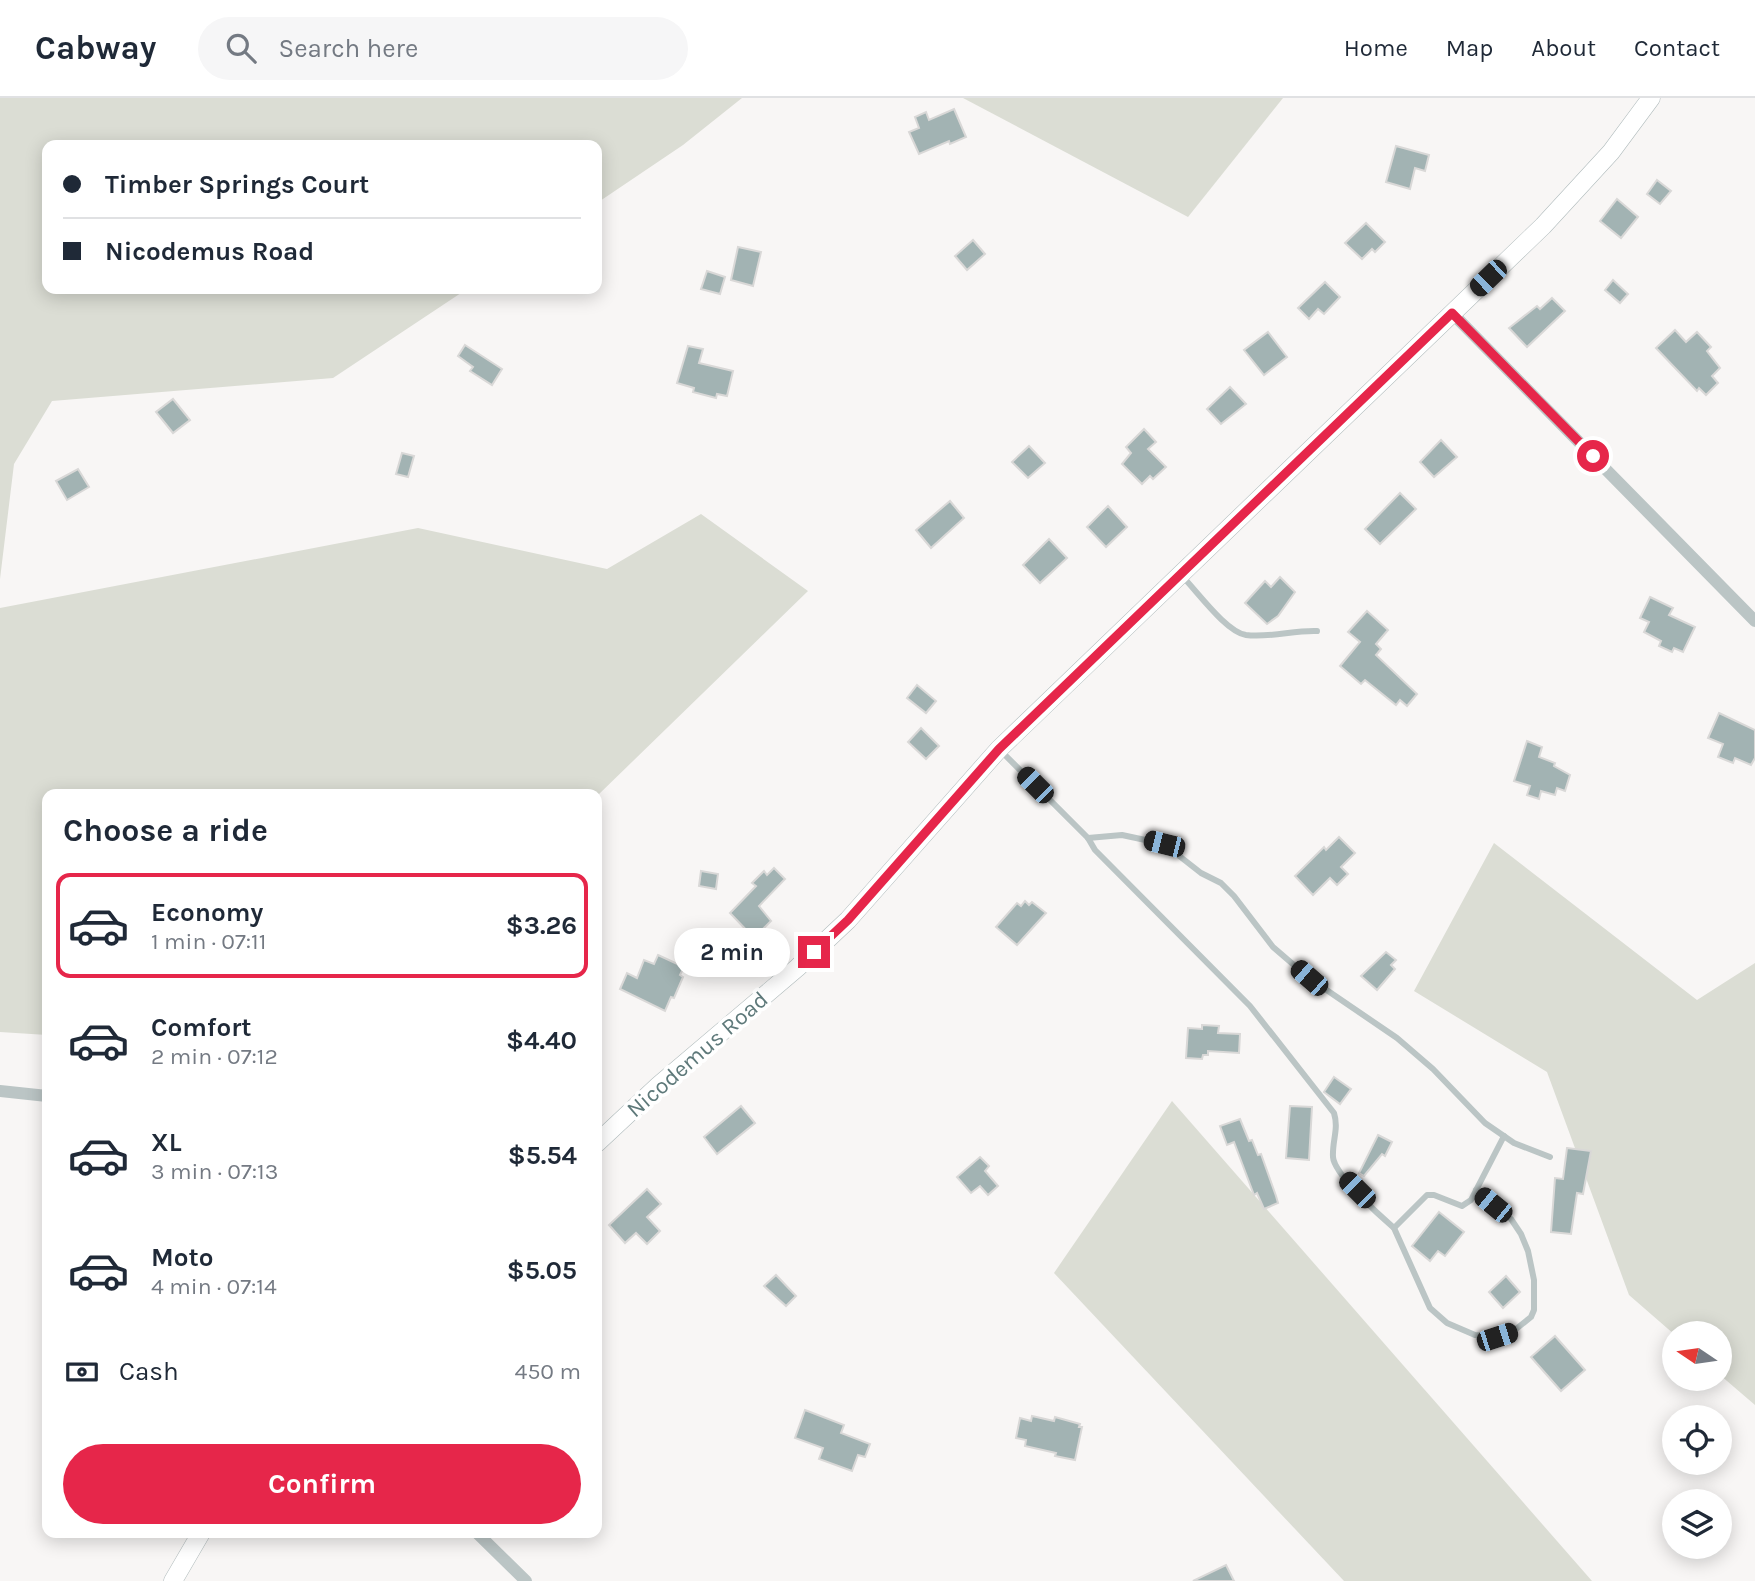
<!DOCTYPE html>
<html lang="en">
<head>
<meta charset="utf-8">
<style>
  :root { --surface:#fff; --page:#f6f6f7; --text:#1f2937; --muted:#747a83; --line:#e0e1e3; --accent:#e6264a }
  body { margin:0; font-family:Karla,sans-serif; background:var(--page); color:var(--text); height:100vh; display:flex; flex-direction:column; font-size:26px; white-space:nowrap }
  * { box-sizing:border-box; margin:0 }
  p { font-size:23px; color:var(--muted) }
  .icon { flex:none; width:38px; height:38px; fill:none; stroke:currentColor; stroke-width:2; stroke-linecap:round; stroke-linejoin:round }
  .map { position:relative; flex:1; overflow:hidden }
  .sheet { position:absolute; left:42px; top:691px; width:560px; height:749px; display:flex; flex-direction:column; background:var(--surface); border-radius:14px; box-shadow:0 4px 18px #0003 }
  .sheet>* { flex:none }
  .banner { position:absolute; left:42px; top:42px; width:560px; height:154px; border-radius:14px; box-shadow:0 4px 18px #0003; display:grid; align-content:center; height:154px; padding:0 21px; background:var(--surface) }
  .needle { width:46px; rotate:283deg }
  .buttons { position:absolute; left:1662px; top:1223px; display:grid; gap:14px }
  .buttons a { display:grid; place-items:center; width:70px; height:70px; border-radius:50%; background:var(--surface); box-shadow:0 4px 18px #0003; font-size:35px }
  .end { position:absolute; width:32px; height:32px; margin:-16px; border:9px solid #e6264a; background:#fff; box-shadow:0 0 0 4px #fff }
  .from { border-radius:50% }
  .bubble { position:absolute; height:49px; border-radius:24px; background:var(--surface); box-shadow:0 4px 18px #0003; font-size:23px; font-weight:700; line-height:49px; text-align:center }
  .car { position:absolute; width:21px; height:42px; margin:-21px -10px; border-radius:9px; box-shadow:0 0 5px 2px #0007; background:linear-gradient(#222 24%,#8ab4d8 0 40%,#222 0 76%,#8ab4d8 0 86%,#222 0) }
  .banner b { display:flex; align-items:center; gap:24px; height:66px; font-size:26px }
  .banner b+b { border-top:2px solid var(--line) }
  .banner i { width:18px; height:18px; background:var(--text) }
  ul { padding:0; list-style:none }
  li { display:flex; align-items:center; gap:21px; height:105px; margin:0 14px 10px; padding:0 7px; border:4px solid transparent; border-radius:14px }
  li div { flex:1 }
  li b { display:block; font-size:26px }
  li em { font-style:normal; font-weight:700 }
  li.selected { border-color:var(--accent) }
  li>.icon { width:63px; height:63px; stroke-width:1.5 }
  h2 { padding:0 21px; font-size:32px; line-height:84px }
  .pay { display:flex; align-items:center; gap:18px; height:77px; padding:0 21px; font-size:26px }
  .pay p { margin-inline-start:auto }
  .action { display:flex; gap:14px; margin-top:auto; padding:14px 21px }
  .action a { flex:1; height:80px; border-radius:42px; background:var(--accent); color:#fff; font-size:28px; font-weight:700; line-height:80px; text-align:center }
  header { display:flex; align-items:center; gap:42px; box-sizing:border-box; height:98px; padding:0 35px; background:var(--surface); border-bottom:2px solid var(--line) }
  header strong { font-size:33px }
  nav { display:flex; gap:38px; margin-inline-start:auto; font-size:24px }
  .search { width:490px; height:63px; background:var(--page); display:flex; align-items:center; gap:18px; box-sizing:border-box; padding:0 24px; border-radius:38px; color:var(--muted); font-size:26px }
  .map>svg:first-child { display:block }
  .green { fill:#dbddd4 }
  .building { fill:#a2b3b3; stroke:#d9d8d7; stroke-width:2 }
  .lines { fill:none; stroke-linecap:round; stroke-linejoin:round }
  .secondary-casing { stroke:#b0bbbc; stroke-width:19 }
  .lane { stroke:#bbc5c5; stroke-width:6 }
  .street { stroke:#bbc5c5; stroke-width:12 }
  .secondary { stroke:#fff; stroke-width:18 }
  .route { stroke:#e6264a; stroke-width:9 }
  .labels { text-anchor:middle; stroke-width:7; stroke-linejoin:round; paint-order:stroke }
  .street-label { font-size:23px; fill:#5e797a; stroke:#fff }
</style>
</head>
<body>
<header>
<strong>Cabway</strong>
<div class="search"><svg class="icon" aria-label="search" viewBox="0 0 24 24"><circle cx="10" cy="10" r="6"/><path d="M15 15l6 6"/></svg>Search here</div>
<nav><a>Home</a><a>Map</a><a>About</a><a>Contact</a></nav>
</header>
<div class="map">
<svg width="1755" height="1483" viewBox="0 0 1755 1483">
  <rect width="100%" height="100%" fill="#f8f6f5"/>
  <g class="green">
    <path d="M0 0H742L683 47 597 105V47H47V191H467L333 280 52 303 14 366 0 481Z"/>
    <path d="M963 0H1283L1188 119Z"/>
    <path d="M701 416 808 493 597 698 47 696V937L0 934V510L418 430 607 471Z"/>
    <path d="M1494 745 1697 902 1755 865V1307L1720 1277V1236L1675 1237 1629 1197 1547 974 1414 893Z"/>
    <path d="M1172 1003 1592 1483H1344L1054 1175Z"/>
  </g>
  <g class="building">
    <path d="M954 11 966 39 950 46 949 43 919 56 909 34 919 30 915 19 926 14 929 22Z"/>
    <path d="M1396 48 1429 57 1425 73 1415 70 1410 91 1386 84Z"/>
    <path d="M1657 82 1671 93 1660 106 1647 96Z"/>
    <path d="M1617 101 1638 119 1621 140 1600 123Z"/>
    <path d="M1366 125 1385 144 1375 154 1372 151 1362 161 1345 145Z"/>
    <path d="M973 142 985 156 967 172 955 158Z"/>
    <path d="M738 149 761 154 753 188 731 182Z"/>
    <path d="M707 173 725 179 720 196 701 191Z"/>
    <path d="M1613 182 1628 196 1620 205 1605 192Z"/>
    <path d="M1325 184 1340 199 1324 216 1318 211 1309 221 1298 210Z"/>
    <path d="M1552 200 1565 213 1527 249 1509 230 1537 208 1540 211Z"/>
    <path d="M1675 232 1686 244 1697 234 1711 249 1707 253 1720 270 1712 278 1718 285 1706 297 1699 290 1697 293 1656 250Z"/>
    <path d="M1268 234 1287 259 1264 277 1244 252Z"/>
    <path d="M465 247 502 271 492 287 470 273 473 269 458 258Z"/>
    <path d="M688 248 703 251 699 265 733 273 727 298 717 296 716 300 693 294 694 290 677 285Z"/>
    <path d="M1230 289 1246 306 1221 326 1207 311Z"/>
    <path d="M173 301 190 322 173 335 156 314Z"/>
    <path d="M1144 331 1156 344 1148 351 1166 369 1153 381 1150 378 1142 386 1122 366 1131 355 1126 349Z"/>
    <path d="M1441 342 1457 359 1434 379 1420 364Z"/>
    <path d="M1029 348 1045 365 1028 380 1012 364Z"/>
    <path d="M402 355 414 358 408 379 396 376Z"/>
    <path d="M78 371 89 389 67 402 56 383Z"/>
    <path d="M1400 395 1416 411 1380 446 1365 431Z"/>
    <path d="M950 403 964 420 931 450 916 432Z"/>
    <path d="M1108 408 1127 429 1106 449 1087 429Z"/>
    <path d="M1049 441 1067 460 1040 485 1023 467Z"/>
    <path d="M1280 479 1295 494 1278 518 1267 526 1245 505 1265 483 1271 489Z"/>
    <path d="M1650 499 1673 510 1669 517 1695 529 1683 554 1674 550 1672 554 1659 548 1661 543 1644 534 1649 524 1640 520Z"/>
    <path d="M1367 513 1388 532 1376 546 1381 551 1376 557 1417 596 1407 608 1400 602 1396 607 1365 582 1361 586 1340 568 1360 544 1348 534Z"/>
    <path d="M917 587 936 603 926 615 907 600Z"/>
    <path d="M1719 615 1755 632V660L1751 667 1735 660 1733 665 1718 659 1723 646 1708 640Z"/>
    <path d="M921 630 939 648 926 661 908 644Z"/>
    <path d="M1527 643 1542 649 1539 659 1555 665 1554 668 1570 677 1565 693 1557 690 1555 697 1541 693 1539 701 1527 697 1530 688 1514 683Z"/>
    <path d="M1339 739 1355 755 1341 769 1348 776 1337 787 1330 780 1313 797 1295 778 1324 749 1326 752Z"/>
    <path d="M774 770 785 781 759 808 771 823 754 840 730 815 756 788 752 785 764 773 767 777Z"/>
    <path d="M701 773 718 776 716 791 699 788Z"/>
    <path d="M1025 803 1029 807 1032 804 1046 815 1017 847 996 829 1017 805 1021 808Z"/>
    <path d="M1386 854 1396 862 1391 867 1395 871 1377 892 1361 878Z"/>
    <path d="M658 857 684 869 680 877 683 879 674 900 671 899 665 913 620 891 627 875 637 880 644 862 654 866Z"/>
    <path d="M1202 927 1219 928 1218 935 1240 936 1239 955 1208 953V957H1203L1202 961 1186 960 1188 930 1202 931Z"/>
    <path d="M1334 979 1351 991 1340 1006 1324 994Z"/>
    <path d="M741 1008 755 1025 717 1056 704 1039Z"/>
    <path d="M1290 1008 1312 1009 1309 1062 1286 1060Z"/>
    <path d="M1240 1021 1249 1043 1252 1042 1258 1057 1261 1056 1276 1098 1278 1105 1264 1111 1257 1095 1254 1097 1234 1044 1227 1047 1220 1028Z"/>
    <path d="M1378 1037 1392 1044 1385 1058 1382 1056 1364 1078 1359 1075Z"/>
    <path d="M1567 1050 1591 1053 1583 1096 1577 1095 1571 1136 1551 1134 1555 1080 1563 1081Z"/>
    <path d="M980 1059 989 1068 985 1073 998 1088 988 1097 980 1088 971 1095 957 1079Z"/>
    <path d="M647 1091 661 1106 647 1119 660 1133 647 1146 636 1135 625 1145 609 1127Z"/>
    <path d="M1439 1114 1464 1134 1445 1158 1438 1153 1430 1163 1412 1148Z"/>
    <path d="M776 1177 796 1198 786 1208 764 1188Z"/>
    <path d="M1506 1178 1520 1194 1503 1210 1489 1194Z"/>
    <path d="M1555 1238 1585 1272 1561 1293 1531 1259Z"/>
    <path d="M805 1312 844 1327 841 1335 870 1346 865 1359 858 1357 852 1373 819 1361 823 1350 795 1340Z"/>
    <path d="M1032 1318 1054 1323 1055 1319 1080 1326 1079 1329H1082L1075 1362 1055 1358 1056 1355 1025 1348 1026 1342 1016 1340 1020 1320 1031 1323Z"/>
    <path d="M1226 1467 1234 1483H1193Z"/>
  </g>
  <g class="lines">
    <g class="secondary-casing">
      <g id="secondary">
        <path d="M597 1045 659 987 797 870 848 822 999 651 1543 128 1611 54 1651 0"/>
        <path d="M173 1483 201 1435"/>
      </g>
    </g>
    <g class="lane">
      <path d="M1182 478C1197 493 1226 534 1246 537 1270 540 1294 532 1317 533"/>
      <path d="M1000 652 1088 740 1095 752 1250 908 1334 1015C1339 1031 1332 1043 1333 1059 1334 1076 1380 1118 1394 1130L1427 1097H1434L1462 1108 1471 1102 1504 1038"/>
      <path d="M1088 740 1122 737 1164 746 1201 775 1221 785 1234 798 1273 849 1309 880 1397 940 1433 971 1485 1025 1514 1045 1550 1059"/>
      <path d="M1394 1130 1430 1210 1447 1225 1475 1237 1497 1239 1511 1235 1531 1219 1534 1212V1182L1528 1153 1521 1136 1511 1121 1476 1092"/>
    </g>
    <g class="street">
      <path d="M1452 215 1755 523"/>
      <path d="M0 993 47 998"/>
      <path d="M477 1435 526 1483"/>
    </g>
    <use href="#secondary" class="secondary"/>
  </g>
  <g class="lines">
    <path class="route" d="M814 854 848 822 999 651 1452 215 1593 358"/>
  </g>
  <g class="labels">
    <g class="street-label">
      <text transform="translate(697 956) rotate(-41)" y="8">Nicodemus Road</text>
    </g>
  </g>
</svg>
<div class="buttons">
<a><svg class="needle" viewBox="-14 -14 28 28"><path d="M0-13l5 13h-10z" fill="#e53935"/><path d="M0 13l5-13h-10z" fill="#747a83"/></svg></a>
<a><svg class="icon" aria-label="locate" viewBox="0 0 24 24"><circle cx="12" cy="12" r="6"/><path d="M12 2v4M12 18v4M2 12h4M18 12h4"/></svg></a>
<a><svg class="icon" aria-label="layers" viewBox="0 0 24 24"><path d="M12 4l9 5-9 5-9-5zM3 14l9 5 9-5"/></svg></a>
</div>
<i class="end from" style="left:1593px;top:358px"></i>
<i class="end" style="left:814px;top:854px"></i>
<div class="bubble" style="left:674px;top:830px;width:116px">2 min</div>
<i class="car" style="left:1488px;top:180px;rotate:226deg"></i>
<i class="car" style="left:1035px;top:687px;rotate:315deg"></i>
<i class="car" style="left:1164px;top:746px;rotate:284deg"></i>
<i class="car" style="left:1309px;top:880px;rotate:311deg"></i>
<i class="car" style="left:1357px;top:1092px;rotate:315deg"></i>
<i class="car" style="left:1493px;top:1107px;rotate:309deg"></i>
<i class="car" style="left:1497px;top:1239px;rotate:72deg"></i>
<div class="banner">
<b><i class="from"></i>Timber Springs Court</b>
<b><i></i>Nicodemus Road</b>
</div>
<section class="sheet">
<h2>Choose a ride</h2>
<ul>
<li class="selected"><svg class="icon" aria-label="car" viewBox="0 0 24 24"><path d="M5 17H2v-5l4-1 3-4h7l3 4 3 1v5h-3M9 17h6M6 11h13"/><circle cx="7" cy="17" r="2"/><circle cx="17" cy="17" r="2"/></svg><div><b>Economy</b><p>1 min · 07:11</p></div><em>$3.26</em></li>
<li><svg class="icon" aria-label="car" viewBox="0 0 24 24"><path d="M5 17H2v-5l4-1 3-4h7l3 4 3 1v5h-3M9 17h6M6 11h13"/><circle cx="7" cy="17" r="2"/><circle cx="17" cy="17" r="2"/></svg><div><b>Comfort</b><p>2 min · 07:12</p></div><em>$4.40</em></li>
<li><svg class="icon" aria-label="car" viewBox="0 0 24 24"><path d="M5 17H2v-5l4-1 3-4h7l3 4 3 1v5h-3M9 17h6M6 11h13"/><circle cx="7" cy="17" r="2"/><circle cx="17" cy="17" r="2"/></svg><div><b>XL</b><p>3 min · 07:13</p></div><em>$5.54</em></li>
<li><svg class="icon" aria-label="car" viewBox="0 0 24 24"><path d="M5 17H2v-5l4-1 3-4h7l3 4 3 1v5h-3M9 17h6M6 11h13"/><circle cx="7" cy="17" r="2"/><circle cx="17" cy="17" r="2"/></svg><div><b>Moto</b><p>4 min · 07:14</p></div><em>$5.05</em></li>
</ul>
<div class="pay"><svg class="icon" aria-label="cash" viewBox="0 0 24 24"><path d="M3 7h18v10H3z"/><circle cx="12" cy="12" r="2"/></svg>Cash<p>450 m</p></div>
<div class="action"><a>Confirm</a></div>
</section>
</div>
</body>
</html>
